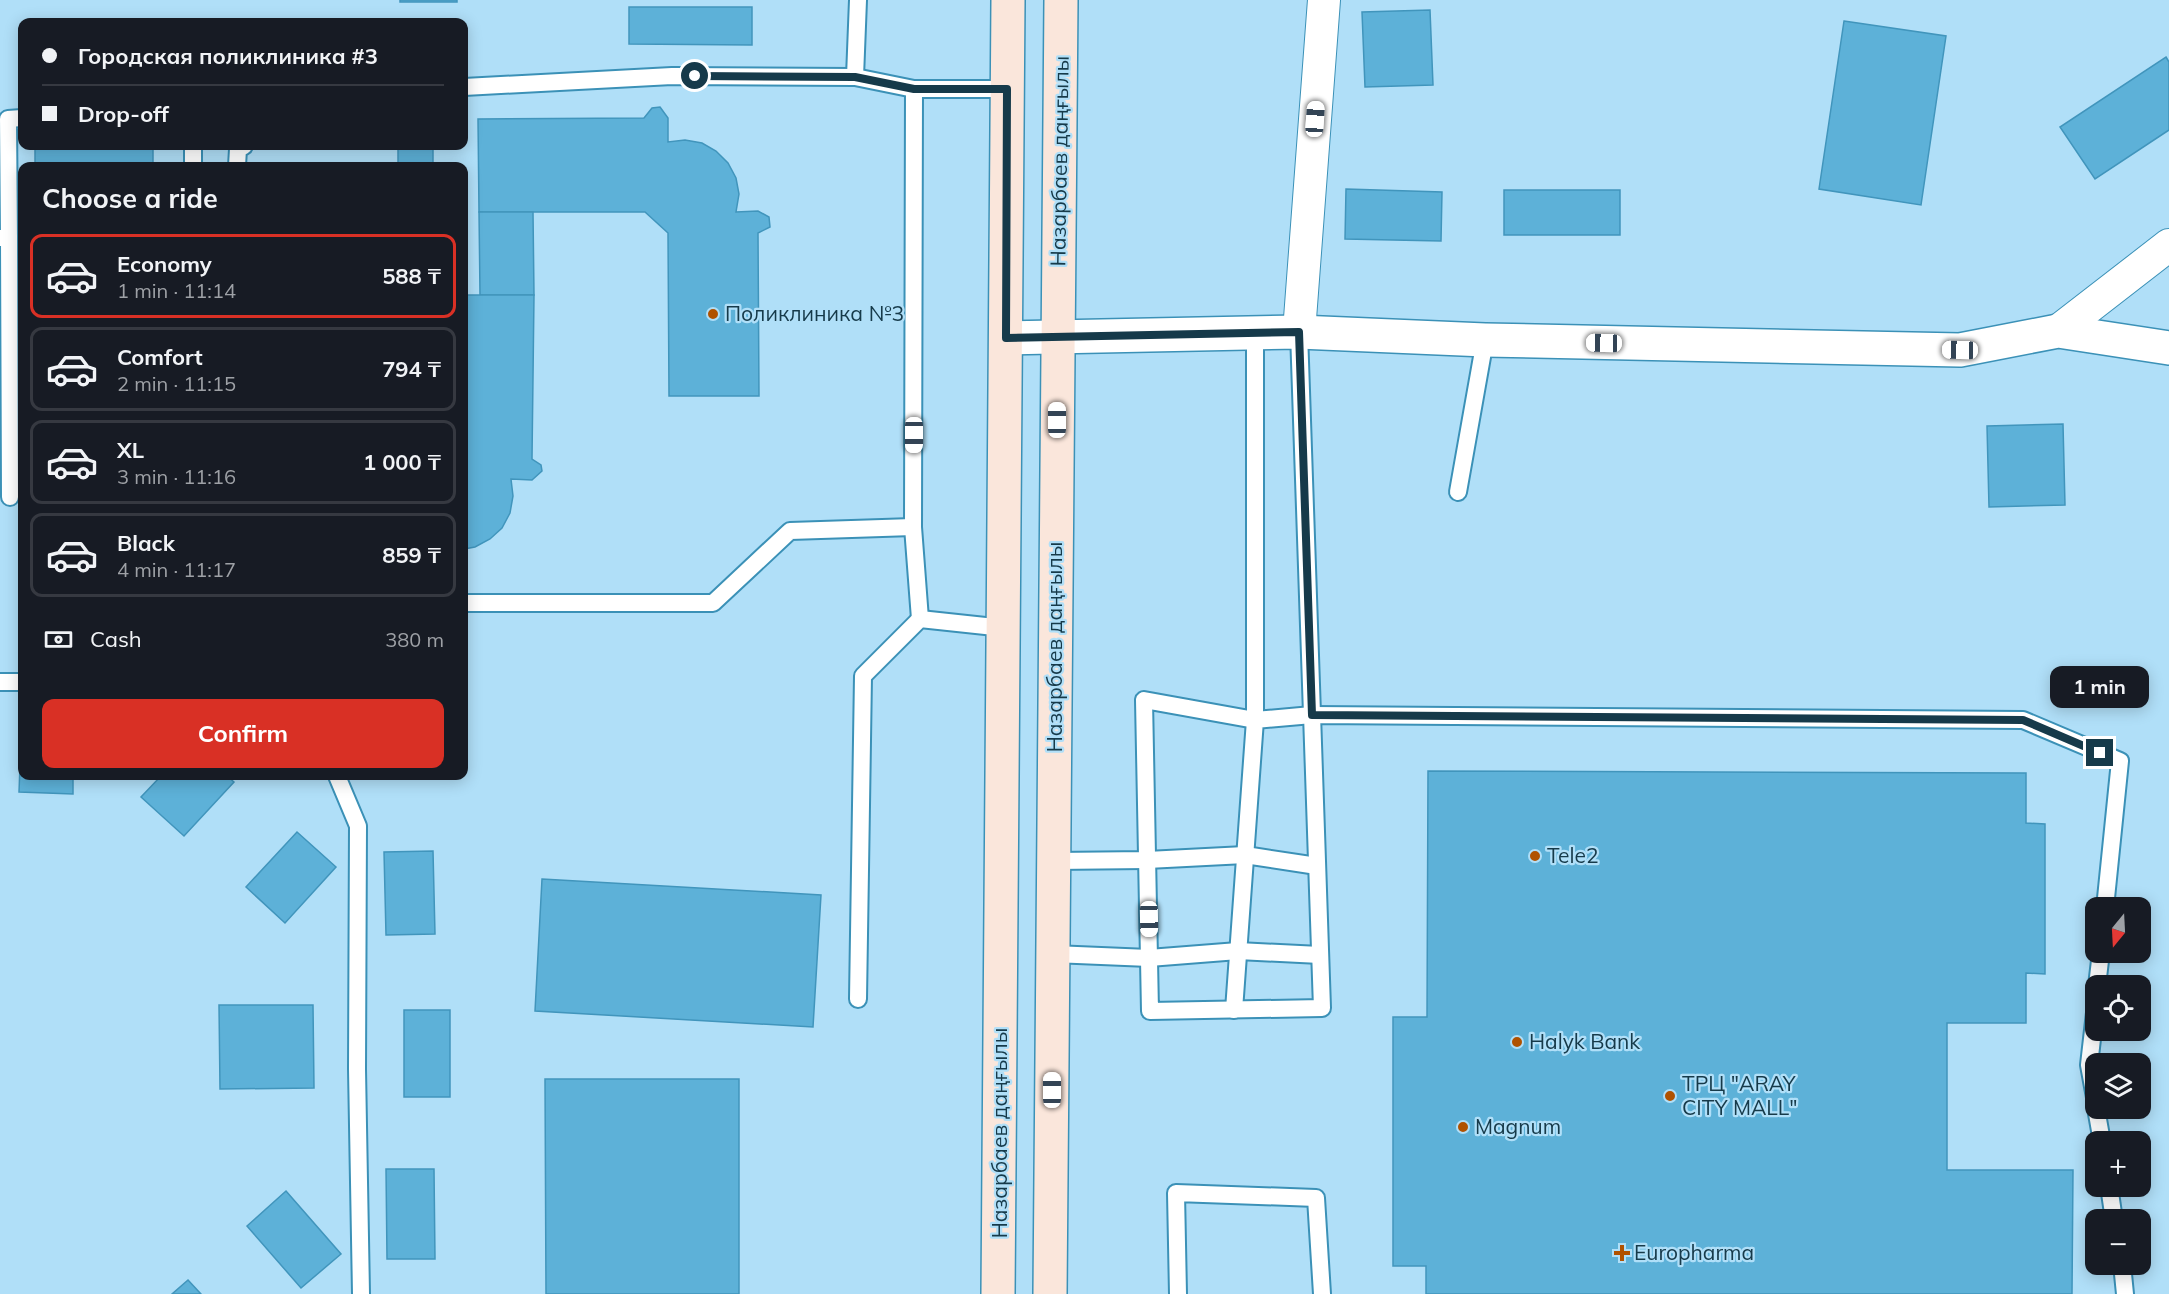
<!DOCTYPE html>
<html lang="en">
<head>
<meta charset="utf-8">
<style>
  :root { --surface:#171b24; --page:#242831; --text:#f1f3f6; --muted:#9ea1a6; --line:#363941; --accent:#d93025 }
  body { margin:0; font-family:Mulish,sans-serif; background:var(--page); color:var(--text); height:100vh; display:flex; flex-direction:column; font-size:22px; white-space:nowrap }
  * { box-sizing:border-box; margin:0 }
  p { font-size:20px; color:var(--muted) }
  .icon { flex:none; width:33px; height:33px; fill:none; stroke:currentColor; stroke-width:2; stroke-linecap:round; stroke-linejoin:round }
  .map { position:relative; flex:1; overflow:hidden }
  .panel { position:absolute; left:18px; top:162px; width:450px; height:618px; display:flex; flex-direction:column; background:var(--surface); border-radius:12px; box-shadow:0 3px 15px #0003 }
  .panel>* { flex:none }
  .hud { position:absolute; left:18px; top:18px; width:450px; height:132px; border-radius:12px; box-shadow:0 3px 15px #0003; display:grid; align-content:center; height:132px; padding:0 24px; background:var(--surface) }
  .needle { width:39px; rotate:198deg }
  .tools { position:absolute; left:2085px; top:897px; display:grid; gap:12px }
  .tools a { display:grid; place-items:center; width:66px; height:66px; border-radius:12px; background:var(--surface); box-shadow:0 3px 15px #0003; font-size:30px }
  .end { position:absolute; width:27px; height:27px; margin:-14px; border:8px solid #163a4a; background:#fff; box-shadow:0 0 0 3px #fff }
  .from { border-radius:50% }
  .bubble { position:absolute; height:42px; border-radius:12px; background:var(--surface); box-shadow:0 3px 15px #0003; font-size:20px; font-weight:700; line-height:42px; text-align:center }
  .car { position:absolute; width:18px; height:36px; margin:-18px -9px; border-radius:8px; box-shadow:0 0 4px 2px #0007; background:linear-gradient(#fff 24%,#345 0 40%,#fff 0 76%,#345 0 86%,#fff 0) }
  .hud b { display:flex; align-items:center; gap:21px; height:57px; font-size:22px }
  .hud b+b { border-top:2px solid var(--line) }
  .hud i { width:15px; height:15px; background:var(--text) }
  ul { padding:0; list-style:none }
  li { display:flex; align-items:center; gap:18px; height:84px; margin:0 12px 9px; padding:0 12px; border:3px solid var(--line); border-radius:12px }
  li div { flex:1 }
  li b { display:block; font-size:22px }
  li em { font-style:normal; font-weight:700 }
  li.current { border-color:var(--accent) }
  li>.icon { width:54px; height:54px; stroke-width:1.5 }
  h2 { padding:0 24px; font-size:27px; line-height:72px }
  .pay { display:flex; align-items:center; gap:15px; height:66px; padding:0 24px; font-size:22px }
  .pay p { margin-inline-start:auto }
  .cta { display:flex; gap:12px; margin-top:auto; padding:12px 24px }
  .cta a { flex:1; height:69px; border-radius:12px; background:var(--accent); color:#fff; font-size:24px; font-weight:700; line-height:69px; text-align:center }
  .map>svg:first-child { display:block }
  .building { fill:#5db1d8; stroke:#4195bc; stroke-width:1.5 }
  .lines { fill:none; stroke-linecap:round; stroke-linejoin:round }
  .service-casing { stroke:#3b91b7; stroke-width:20 }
  .minor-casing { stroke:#3b91b7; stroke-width:34 }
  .tertiary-casing { stroke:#3b91b7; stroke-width:36 }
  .secondary-casing { stroke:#3b91b7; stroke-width:36 }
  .service { stroke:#fff; stroke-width:16 }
  .minor { stroke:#fff; stroke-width:32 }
  .tertiary { stroke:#fff; stroke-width:33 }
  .secondary { stroke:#fae6db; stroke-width:33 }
  .route { stroke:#163a4a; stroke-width:8 }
  .poi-dot { fill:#b05200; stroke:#b0dff8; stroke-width:2 }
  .labels { text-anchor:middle; stroke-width:4.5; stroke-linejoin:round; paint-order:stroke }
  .street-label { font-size:21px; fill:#163a4a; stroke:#b0dff8 }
  .poi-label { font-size:21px; fill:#163a4a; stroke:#b0dff8; text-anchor:start }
</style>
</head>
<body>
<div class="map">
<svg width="2169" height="1294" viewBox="0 0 2169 1294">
  <rect width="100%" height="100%" fill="#b0dff8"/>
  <g class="building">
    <rect x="400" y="0" width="57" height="2"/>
    <path d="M629 7H752V45L629 44Z"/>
    <path d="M1430 10 1433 85 1365 87 1362 12Z"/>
    <path d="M1844 21 1946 36 1921 205 1819 189Z"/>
    <path d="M2166 57 2169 62V130L2095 179 2060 127Z"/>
    <path d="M660 107 668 118V142L685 140 702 143 716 151 728 163 736 178 739 194 736 212 758 211 769 217 770 227 758 233 759 396H669L668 233 645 212H479L478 119 644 118 652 108Z"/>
    <rect x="35" y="146" width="118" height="20"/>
    <rect x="398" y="146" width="35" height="20"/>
    <path d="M1346 189 1442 192 1441 241 1345 239Z"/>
    <rect x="1504" y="190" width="116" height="45"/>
    <path d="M479 212H533L534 295H480Z"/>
    <path d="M464 295H534L532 459 541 465 542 471 532 480 511 479 513 496 510 513 502 528 490 539 475 547 464 549Z"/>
    <path d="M2063 424 2065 505 1989 507 1987 426Z"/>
    <path d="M22 714V776H73V794L19 792Z"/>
    <path d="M1428 771 2026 773V823L2045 824V974L2026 973V1023H1947V1170H2073L2072 1294H1426V1266H1393V1017H1427Z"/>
    <path d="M161 776H227L234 782 184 836 141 797Z"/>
    <path d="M297 832 336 867 285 923 246 887Z"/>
    <path d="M433 851 435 934 386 935 384 852Z"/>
    <path d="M542 879 821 895 813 1027 535 1011Z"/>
    <path d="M219 1005H313L314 1088 220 1089Z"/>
    <rect x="404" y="1010" width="46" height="87"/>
    <path d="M545 1079H739V1294H546Z"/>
    <path d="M386 1169H434L435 1259H387Z"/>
    <path d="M286 1191 341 1254 301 1288 247 1226Z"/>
    <path d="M188 1280 201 1294H172Z"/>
  </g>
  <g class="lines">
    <g class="service-casing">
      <g id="service">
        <path d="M855 77 858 0"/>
        <path d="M464 87 672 76 855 77 914 89"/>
        <path d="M193 166V146"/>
        <path d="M237 166 238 149 244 146"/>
        <path d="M0 238H9L8 119 22 118"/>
        <path d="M9 238 10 497"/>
        <path d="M1255 333V720L1144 700 1150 1011 1322 1008 1299 332"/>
        <path d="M1458 492 1485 340"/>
        <path d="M464 603H713L790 531 913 527"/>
        <path d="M920 619 913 527 914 89H1007"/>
        <path d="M0 682H22"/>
        <path d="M337 776 358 826 357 1069 361 1294"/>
        <path d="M1054 861 1147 860 1245 855 1317 866"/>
        <path d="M1053 954 1149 958 1238 951 1320 955"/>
        <path d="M2097 986 2101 952"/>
        <path d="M858 999 863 676 920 619 1004 628"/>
        <path d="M2096 1004 2089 1065 2096 1103"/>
        <path d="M1234 1010 1255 720 1312 715 2023 720 2120 761 2105 908"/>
        <path d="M2096 1108 2102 1142"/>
        <path d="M2109 1186 2114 1220"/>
        <path d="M2122 1264 2125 1294"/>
        <path d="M1178 1294 1176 1193 1316 1198 1322 1294"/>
      </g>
    </g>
    <g class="minor-casing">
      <g id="minor">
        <path d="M2058 331 2169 245"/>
        <path d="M1299 332 1324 0"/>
      </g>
    </g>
    <g class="tertiary-casing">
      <path id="tertiary" d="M1006 338 1299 332 1485 340 1960 350 2058 331 2169 348"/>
    </g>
    <g class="secondary-casing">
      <g id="secondary">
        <path d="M998 1294 1008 0"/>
        <path d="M1050 1294 1061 0"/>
      </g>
    </g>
    <use href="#service" class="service"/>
    <use href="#minor" class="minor"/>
    <use href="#tertiary" class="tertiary"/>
    <use href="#secondary" class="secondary"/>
  </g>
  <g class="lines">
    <path class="route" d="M695 76 855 77 914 89H1007L1006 338 1299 332 1312 715 2023 720 2100 753"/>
  </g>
  <g class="poi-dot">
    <circle cx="713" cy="314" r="6"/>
    <circle cx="1535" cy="856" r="6"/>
    <circle cx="1517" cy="1042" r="6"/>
    <circle cx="1670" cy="1096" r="6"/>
    <circle cx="1463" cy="1127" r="6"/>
    <path d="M1619 1244h6v6h6v6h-6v6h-6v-6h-6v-6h6z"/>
  </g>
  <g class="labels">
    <g class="street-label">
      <text transform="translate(1060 161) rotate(-89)" y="7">Назарбаев даңғылы</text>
      <text transform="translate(1055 647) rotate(-90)" y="7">Назарбаев даңғылы</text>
      <text transform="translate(1000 1133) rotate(-90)" y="7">Назарбаев даңғылы</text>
    </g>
    <g class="poi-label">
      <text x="725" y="321">Поликлиника №3</text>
      <text x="1547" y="863">Tele2</text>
      <text x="1529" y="1049">Halyk Bank</text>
      <text x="1682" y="1091">ТРЦ "ARAY<tspan x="1682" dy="24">CITY MALL"</tspan></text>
      <text x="1475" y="1134">Magnum</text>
      <text x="1634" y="1260">Europharma</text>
    </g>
  </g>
</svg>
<div class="tools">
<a><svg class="needle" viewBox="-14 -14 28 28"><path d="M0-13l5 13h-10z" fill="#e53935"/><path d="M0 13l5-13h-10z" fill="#9ea1a6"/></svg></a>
<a><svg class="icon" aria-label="locate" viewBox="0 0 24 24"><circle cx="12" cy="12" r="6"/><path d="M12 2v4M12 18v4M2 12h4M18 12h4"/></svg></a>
<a><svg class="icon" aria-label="layers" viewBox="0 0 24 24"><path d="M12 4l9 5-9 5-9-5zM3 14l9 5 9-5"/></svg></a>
<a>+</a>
<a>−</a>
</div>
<i class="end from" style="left:695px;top:76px"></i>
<i class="end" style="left:2100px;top:753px"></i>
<div class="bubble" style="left:2050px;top:666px;width:99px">1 min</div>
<i class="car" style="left:1315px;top:119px;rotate:4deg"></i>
<i class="car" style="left:1604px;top:343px;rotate:271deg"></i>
<i class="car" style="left:1960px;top:350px;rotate:271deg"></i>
<i class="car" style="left:1057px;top:420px;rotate:0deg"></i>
<i class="car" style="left:914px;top:435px;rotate:180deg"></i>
<i class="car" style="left:1149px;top:919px;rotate:179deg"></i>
<i class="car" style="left:1052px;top:1090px;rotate:0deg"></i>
<div class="hud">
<b><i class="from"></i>Городская поликлиника #3</b>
<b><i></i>Drop-off</b>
</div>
<section class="panel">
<h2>Choose a ride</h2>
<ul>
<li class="current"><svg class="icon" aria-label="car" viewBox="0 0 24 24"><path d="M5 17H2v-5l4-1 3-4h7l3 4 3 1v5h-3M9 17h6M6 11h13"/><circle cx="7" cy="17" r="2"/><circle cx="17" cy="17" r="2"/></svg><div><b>Economy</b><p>1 min · 11:14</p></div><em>588 ₸</em></li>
<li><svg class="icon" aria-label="car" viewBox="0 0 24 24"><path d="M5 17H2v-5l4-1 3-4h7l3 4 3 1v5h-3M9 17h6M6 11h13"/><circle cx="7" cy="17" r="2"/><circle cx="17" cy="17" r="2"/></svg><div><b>Comfort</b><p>2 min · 11:15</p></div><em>794 ₸</em></li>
<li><svg class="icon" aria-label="car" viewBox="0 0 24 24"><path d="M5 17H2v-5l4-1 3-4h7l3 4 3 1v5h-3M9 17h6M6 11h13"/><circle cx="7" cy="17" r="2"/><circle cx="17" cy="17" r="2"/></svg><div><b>XL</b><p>3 min · 11:16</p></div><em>1 000 ₸</em></li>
<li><svg class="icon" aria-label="car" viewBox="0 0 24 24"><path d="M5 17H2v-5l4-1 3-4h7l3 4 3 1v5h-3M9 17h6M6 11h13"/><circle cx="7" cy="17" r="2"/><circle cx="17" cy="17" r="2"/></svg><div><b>Black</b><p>4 min · 11:17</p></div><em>859 ₸</em></li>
</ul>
<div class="pay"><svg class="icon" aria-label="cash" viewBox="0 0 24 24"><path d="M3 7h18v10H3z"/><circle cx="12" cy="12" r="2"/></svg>Cash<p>380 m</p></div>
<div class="cta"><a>Confirm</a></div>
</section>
</div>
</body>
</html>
